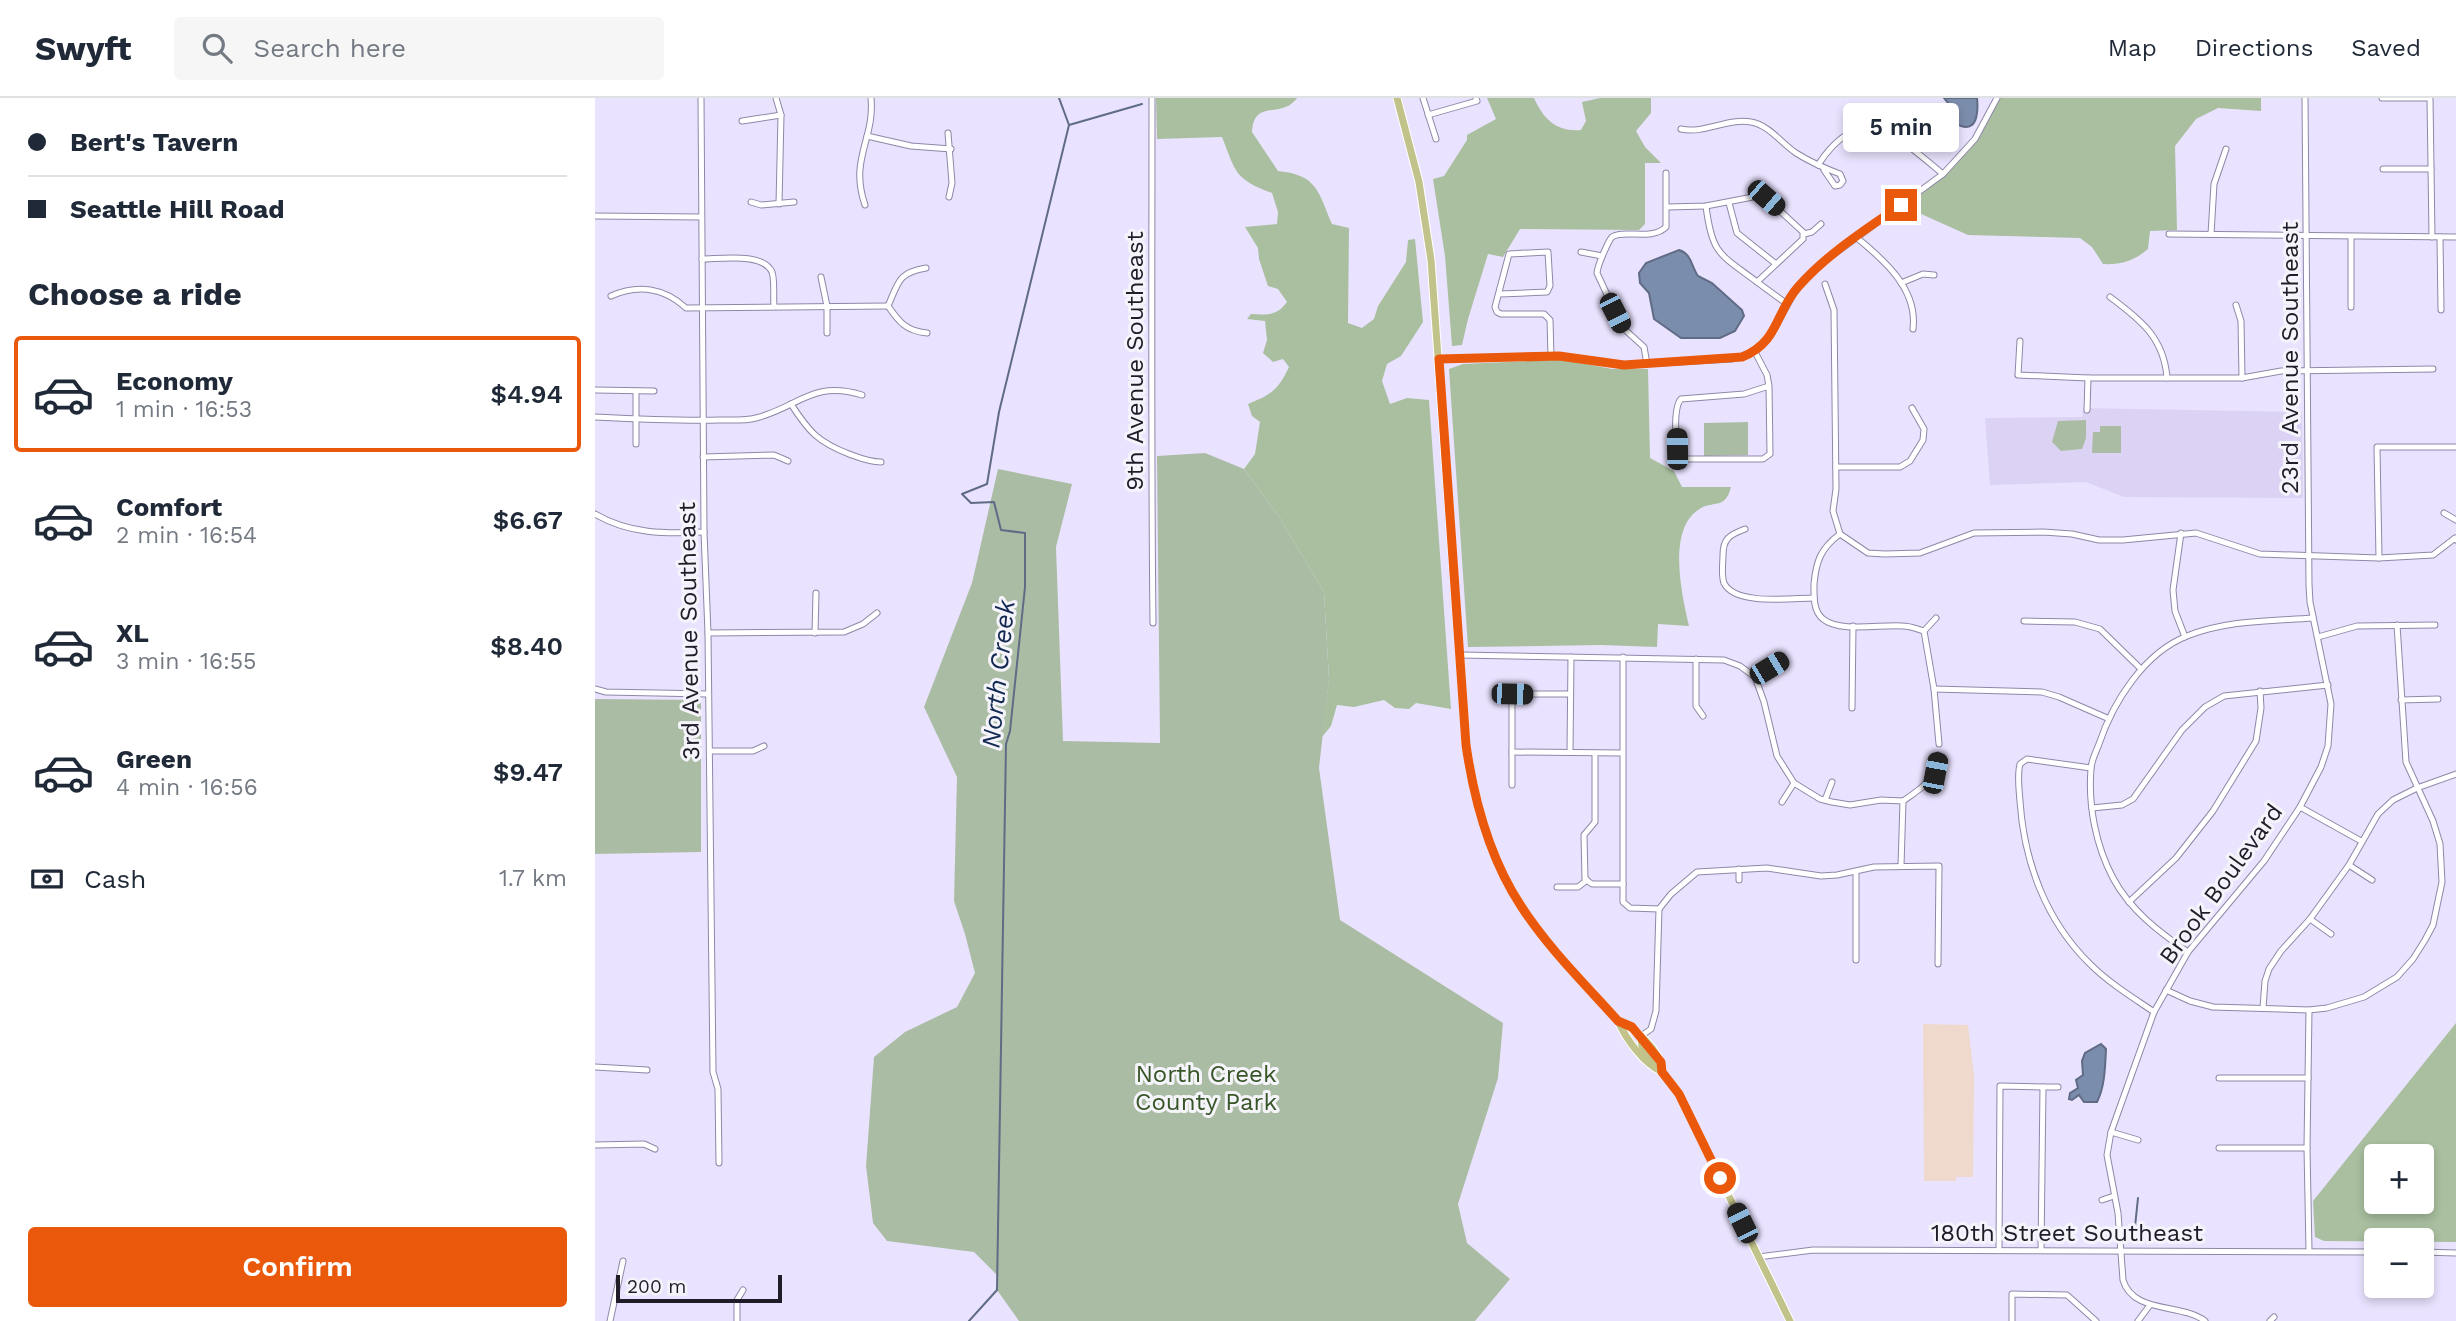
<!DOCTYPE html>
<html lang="en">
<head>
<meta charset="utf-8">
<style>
  :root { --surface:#fff; --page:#f6f6f7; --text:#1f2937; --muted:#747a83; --line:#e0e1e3; --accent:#ea580c }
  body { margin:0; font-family:"Work Sans",sans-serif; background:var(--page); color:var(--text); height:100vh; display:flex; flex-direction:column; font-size:26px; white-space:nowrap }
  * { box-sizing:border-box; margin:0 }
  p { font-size:23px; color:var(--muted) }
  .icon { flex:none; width:38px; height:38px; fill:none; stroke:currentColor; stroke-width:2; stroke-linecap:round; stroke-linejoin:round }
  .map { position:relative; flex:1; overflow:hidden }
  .drawer { display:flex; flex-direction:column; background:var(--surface); width:595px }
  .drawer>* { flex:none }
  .hud { display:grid; align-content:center; height:154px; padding:0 28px; background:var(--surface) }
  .controls { position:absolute; left:1769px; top:1046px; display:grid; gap:14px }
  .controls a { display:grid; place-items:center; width:70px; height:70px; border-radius:7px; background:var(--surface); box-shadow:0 4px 10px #0003; font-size:35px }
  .scale { position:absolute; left:21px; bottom:18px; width:166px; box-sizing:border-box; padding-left:7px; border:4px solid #201d29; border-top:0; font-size:19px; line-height:24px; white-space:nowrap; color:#201d29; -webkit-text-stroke:5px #f5f4fb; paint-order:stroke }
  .end { position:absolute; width:32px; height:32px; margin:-16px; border:9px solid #ea580c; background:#fff; box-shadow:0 0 0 4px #fff }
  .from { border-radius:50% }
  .bubble { position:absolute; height:49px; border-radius:7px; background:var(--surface); box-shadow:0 4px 10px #0003; font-size:23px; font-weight:600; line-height:49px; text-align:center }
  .car { position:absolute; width:21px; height:42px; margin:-21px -10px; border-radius:9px; box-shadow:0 0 5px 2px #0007; background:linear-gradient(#222 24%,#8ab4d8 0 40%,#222 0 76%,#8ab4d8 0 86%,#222 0) }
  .hud b { display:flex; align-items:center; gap:24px; height:66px; font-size:26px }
  .hud b+b { border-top:2px solid var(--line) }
  .hud i { width:18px; height:18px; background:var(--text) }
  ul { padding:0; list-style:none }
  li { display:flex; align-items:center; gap:21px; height:116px; margin:0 14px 10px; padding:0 14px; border:4px solid transparent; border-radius:7px }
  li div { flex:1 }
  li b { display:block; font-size:26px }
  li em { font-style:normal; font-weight:600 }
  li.current { border-color:var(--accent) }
  li>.icon { width:63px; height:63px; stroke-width:1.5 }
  h2 { padding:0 28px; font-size:32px; line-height:84px }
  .pay { display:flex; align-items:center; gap:18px; height:77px; padding:0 28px; font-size:26px }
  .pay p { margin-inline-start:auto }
  .action { display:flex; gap:14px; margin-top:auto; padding:14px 28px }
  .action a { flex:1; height:80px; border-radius:7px; background:var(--accent); color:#fff; font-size:28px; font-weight:600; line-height:80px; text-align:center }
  header { display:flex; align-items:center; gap:42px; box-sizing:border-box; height:98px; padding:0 35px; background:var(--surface); border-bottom:2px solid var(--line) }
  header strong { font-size:33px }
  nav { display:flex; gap:38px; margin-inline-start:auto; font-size:24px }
  .search { width:490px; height:63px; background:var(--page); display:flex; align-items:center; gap:18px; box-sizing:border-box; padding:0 24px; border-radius:7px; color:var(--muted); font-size:26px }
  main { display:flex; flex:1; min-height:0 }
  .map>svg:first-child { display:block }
  .industrial { fill:#eed9cc }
  .built { fill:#dcd3f4 }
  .green { fill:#abbca4 }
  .forest { fill:#a9bf9f; fill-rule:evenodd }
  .water { fill:#7b8dac; stroke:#606b85; stroke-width:2 }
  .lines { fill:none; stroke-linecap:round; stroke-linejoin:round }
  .stream { stroke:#606b85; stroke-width:2 }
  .minor-casing { stroke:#8f87a7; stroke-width:7 }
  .major-casing { stroke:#fff; stroke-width:9 }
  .minor { stroke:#fff; stroke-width:5 }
  .major { stroke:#c2c28b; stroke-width:7 }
  .route { stroke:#ea580c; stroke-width:9 }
  .labels { text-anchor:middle; stroke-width:6; stroke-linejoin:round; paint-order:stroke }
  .street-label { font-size:24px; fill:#201d29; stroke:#f5f4fb }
  .park-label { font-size:24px; fill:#375526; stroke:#f5f4fb }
  .water-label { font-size:26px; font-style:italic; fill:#122851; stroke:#f5f4fb }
</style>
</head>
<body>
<header>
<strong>Swyft</strong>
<div class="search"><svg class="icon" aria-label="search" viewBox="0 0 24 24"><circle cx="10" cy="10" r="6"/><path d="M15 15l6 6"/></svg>Search here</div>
<nav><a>Map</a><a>Directions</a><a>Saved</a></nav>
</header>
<main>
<section class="drawer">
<div class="hud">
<b><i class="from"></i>Bert's Tavern</b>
<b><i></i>Seattle Hill Road</b>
</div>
<h2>Choose a ride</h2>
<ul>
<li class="current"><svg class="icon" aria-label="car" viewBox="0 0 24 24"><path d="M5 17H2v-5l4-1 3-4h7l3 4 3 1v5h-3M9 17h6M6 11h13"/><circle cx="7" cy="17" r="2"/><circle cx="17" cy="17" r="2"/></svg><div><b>Economy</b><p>1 min · 16:53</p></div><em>$4.94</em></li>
<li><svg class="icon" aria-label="car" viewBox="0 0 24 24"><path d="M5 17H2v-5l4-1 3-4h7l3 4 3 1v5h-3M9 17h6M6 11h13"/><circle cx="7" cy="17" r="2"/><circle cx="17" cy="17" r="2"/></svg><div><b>Comfort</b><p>2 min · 16:54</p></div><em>$6.67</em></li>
<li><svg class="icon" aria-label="car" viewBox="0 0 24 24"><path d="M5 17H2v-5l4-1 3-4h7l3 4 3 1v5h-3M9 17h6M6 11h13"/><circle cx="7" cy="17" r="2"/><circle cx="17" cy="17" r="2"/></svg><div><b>XL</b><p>3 min · 16:55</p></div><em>$8.40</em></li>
<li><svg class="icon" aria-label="car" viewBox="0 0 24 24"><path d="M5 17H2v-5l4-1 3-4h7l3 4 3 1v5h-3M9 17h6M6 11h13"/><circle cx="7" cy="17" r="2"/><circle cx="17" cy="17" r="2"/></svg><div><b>Green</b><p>4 min · 16:56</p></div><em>$9.47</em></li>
</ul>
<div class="pay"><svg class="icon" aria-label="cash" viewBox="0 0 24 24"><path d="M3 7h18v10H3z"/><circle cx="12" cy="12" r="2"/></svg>Cash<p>1.7 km</p></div>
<div class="action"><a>Confirm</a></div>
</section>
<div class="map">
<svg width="1861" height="1223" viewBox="0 0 1861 1223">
  <rect width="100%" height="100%" fill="#eae3ff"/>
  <path class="industrial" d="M1328 926 1373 927 1379 978 1378 1079H1361V1083H1329Z"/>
  <path class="built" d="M1488 310 1707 314 1708 400 1529 399 1491 384 1395 387 1390 320 1487 319Z"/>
  <g class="green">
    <path d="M1491 322V340L1487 351 1466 353 1457 344 1463 323Z"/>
    <path d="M1153 324V357L1109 358V325Z"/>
    <path d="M1505 328H1526V355H1497L1498 334H1505Z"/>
    <path d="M610 355 649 371 684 419 729 494 734 581 724 670 745 822 908 925 903 980 863 1106 872 1145 915 1181 880 1223H424L402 1192V1177L379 1154 292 1143 278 1125 271 1068 279 959 310 934 362 909 380 875 370 836 359 803 362 679 329 609 377 485 403 371 477 386 461 449 468 643 565 645 562 358Z"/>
    <path d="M0 601 106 602V754L0 756Z"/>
  </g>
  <g class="forest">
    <path d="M561 0H702C702 1 694 8 693 8 676 16 659 6 657 34L683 73C723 77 723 94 737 126L754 130 753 225 767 230 779 221 783 208 811 164 813 142 820 141 828 224 806 258 792 266 787 283 795 306 812 300 834 302 856 611 821 605 814 611 800 610 789 602 759 609 742 607 736 628 727 639 734 580 729 494 684 419 649 371 660 356 665 324 657 318 653 306C676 297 683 292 694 269L688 261 678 264 668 255 672 242 670 223 652 221 656 216C672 217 682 218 692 204L683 191 673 188 664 161 663 150 650 129 682 126 683 114 677 95C639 81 641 74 627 39L562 41Z"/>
    <path d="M892 0H939C949 22 962 34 986 32L991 23 987 4 1005 0H1056V15L1041 33 1050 49 1066 65H1050V126L1044 132 925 131 908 159 893 156 873 221 867 247 857 248 850 158 838 81 849 78 872 42V37L901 21Z"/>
    <path d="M1402 0H1666V13L1623 10 1601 21 1580 48 1582 132 1555 133 1553 151C1539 163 1526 167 1508 166L1497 149 1485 140 1373 137 1306 107 1348 76 1380 41Z"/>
    <path d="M960 262 975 263 1017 271H1053L1055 360 1079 373 1087 389H1136C1130 413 1118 401 1103 412 1072 433 1087 498 1094 528L1063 526 1062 549 1006 547 873 549 854 271 868 266Z"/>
    <path d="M1861 925V1144L1729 1143 1720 1139 1718 1103ZM1782 1059H1827V1104H1782Z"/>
  </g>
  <g class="water">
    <path d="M1349 0H1382C1383 9 1384 34 1366 28 1363 27 1360 24 1357 23L1354 14V6Z"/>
    <path d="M1084 152C1097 156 1096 168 1103 178L1117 185 1147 212 1149 218 1140 233 1125 240H1086L1059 221 1054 195 1045 185 1044 175 1051 165Z"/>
    <path d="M1506 946 1511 951C1510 969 1510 988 1502 1004H1489L1484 997 1477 1002 1474 1001 1475 995 1483 990 1481 982 1488 977 1487 963 1490 955Z"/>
  </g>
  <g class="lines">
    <g class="stream">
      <path d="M474 27 547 6"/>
      <path d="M1539 1138 1543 1100"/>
      <path d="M374 1223 402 1192 411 646 415 633 430 489V435L406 432 399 404 376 405 367 396 392 386 404 314 474 27 464 0"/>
    </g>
    <g class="minor-casing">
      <g id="minor">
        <path d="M106 0 109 434 113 535 118 974 123 991 124 1065"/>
        <path d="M181 0 186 17 184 106"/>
        <path d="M557 0C557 175 556 350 558 525"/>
        <path d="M828 0 841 41"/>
        <path d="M1787 0H1835L1837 139"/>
        <path d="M833 17 882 3 881 0"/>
        <path d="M147 23 186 17"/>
        <path d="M1086 31C1110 36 1132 20 1156 24 1174 27 1186 45 1201 55 1215 64 1229 70 1245 76L1248 83 1245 87 1240 88 1229 72"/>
        <path d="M353 35 357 85 354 99"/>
        <path d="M272 38 316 48 356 51"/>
        <path d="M1223 67C1266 1 1302 38 1348 76"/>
        <path d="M1788 71H1836"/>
        <path d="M156 104 166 107 199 104"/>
        <path d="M1134 105 1142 135 1181 166"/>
        <path d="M270 107C254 61 280 41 276 0"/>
        <path d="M1111 108C1117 157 1125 156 1162 184"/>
        <path d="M1072 109 1111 108 1163 98 1171 100 1208 134V141L1162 184 1192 206"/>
        <path d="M0 118 106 119"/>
        <path d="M1209 136 1217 134 1226 126"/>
        <path d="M1574 136 1861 139"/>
        <path d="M1616 136 1619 86 1631 51"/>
        <path d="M1261 139C1289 162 1323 191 1318 231"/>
        <path d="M1756 139V209"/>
        <path d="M1845 139 1846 212"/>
        <path d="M986 154 1007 158"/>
        <path d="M107 161C125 161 168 154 177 174 180 183 178 198 179 208"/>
        <path d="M331 170C303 175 304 183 293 208 304 224 311 233 332 235"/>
        <path d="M226 179 232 208V235"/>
        <path d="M1306 185 1328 176 1339 177"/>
        <path d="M1230 186 1239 212 1241 391 1238 413 1245 436C1226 450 1221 463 1219 486 1219 498 1218 513 1228 521 1245 535 1287 526 1308 528 1315 528 1322 531 1329 533L1341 520"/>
        <path d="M905 196 952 194 955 188 953 154 914 156 900 209 902 214 906 216H949L955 222 956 258"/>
        <path d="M16 198C43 186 69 190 91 210L293 208"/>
        <path d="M1515 199C1546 222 1569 240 1572 280"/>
        <path d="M1641 207 1646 223 1647 280"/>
        <path d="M1425 243 1423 277 1493 280H1647L1686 273 1838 271"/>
        <path d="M1160 254 1172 277 1174 288 1175 356 1168 361H1093L1085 359C1080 348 1078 310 1086 301L1149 296 1174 288"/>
        <path d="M844 261 964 258 1029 267 1137 261 1160 254 1176 237 1201 191 1227 165 1348 76 1380 41 1402 0"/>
        <path d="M1052 266 1049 249 1027 229 1002 175C1003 167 1006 161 1009 154 1011 150 1014 142 1017 139 1028 131 1057 143 1071 129V75"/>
        <path d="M0 292 59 293"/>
        <path d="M196 306C214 334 223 344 254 356 265 360 274 364 286 364"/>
        <path d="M1492 312 1493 280"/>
        <path d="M0 319C41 321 82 323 124 322 136 322 149 323 161 320 204 309 217 282 267 297"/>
        <path d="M41 346V293"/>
        <path d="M108 359 179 357 193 363"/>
        <path d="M1241 369H1305L1315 363 1328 342 1329 331 1317 310"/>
        <path d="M1849 415 1861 422"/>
        <path d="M0 416C34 436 70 436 109 434"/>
        <path d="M1150 431C1134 437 1128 441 1128 457 1128 466 1126 477 1129 485 1140 508 1197 500 1219 500"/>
        <path d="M1586 435 1578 492 1580 513 1590 539"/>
        <path d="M1245 436 1273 455 1290 456 1325 455 1379 435 1448 434 1477 436 1504 442H1528L1601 435 1665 456 1784 460 1838 457 1860 440 1861 442"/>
        <path d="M1784 460 1782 349H1861"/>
        <path d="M1429 523 1480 524 1505 531 1546 571"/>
        <path d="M1329 533 1339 591 1344 646"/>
        <path d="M113 535 249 534 268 526 282 515"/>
        <path d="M220 535 221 495"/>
        <path d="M1723 539 1762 528 1840 527"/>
        <path d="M865 557 1129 562 1145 568 1160 579"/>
        <path d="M1028 559V804L1035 810 1064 811"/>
        <path d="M1101 561V608L1108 618"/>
        <path d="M1160 579 1169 604 1182 658 1199 685 1225 701 1237 704 1255 707 1286 702 1308 703"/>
        <path d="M1160 579 1188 561"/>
        <path d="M0 591 11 594 113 596"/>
        <path d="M1339 591 1447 594 1464 599 1512 620"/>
        <path d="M1806 602 1843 601"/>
        <path d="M1257 610 1258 528"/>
        <path d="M115 653H158L169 648"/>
        <path d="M917 654 1027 655"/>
        <path d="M975 654 976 559"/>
        <path d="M1000 655V724L989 737 990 781 997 786H1028"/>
        <path d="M1496 670 1432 661 1425 666C1422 678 1424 690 1425 703 1429 764 1451 823 1495 866 1514 885 1537 899 1559 914"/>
        <path d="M917 687V596H975"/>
        <path d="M1230 702 1237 684"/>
        <path d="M1308 703C1330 688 1338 684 1343 657"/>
        <path d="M1187 704 1199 685"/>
        <path d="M1705 709 1766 743"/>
        <path d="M1497 710 1527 707 1538 701 1587 632 1610 609 1629 598 1733 587"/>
        <path d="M1754 767 1777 782"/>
        <path d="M1306 768 1308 703"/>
        <path d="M1144 771V782"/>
        <path d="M1261 774V862"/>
        <path d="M962 789H983L992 782"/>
        <path d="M1534 804 1581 760 1618 713 1661 643 1666 610 1665 593"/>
        <path d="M1064 811 1076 796 1102 774 1172 770 1226 778 1242 777 1279 769 1344 768 1343 866"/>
        <path d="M1715 821 1736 836"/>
        <path d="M1593 854C1564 834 1535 812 1518 780 1501 748 1493 708 1496 671 1496 663 1501 654 1504 646 1518 604 1549 555 1592 538 1632 522 1676 523 1718 520"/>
        <path d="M1571 892 1595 903 1618 909 1714 912 1732 910 1769 899 1802 879 1818 861 1830 842 1838 827 1847 784 1845 746 1838 723 1811 664 1802 527"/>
        <path d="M1668 910 1670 883 1674 871 1686 853 1715 821 1754 767 1783 716 1798 702 1822 690 1861 676"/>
        <path d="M1046 938 1056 931 1061 913 1064 811"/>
        <path d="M0 969 52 972"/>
        <path d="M1624 980H1713"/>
        <path d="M1448 989H1463"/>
        <path d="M1516 1034 1543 1042"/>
        <path d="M0 1047 49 1046 60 1051"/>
        <path d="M1624 1050H1712"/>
        <path d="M1507 1102 1519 1098"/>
        <path d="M1404 1151 1405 988 1448 989 1446 1152"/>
        <path d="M1714 1153 1712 1050 1714 912"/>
        <path d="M1827 1154 1861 1155"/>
        <path d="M1163 1159 1218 1152 1782 1154"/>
        <path d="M15 1223 28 1163"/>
        <path d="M142 1223V1202L148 1192"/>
        <path d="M1417 1223V1196L1472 1197 1501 1223"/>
        <path d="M1543 1223 1555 1207"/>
        <path d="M1610 1223C1586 1205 1538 1216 1528 1182L1523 1115 1512 1057 1516 1034 1559 914 1593 854 1669 763 1705 709 1726 669 1733 648 1736 606 1715 504 1714 487 1710 0"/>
        <path d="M1675 1223 1679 1219"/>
      </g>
    </g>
    <g class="major-casing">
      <g id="major">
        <path d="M802 0 824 84 836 162 871 647C879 702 895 761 926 808 953 850 990 886 1023 923 1031 941 1048 965 1067 974"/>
        <path d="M1023 923C1041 931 1065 952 1067 972"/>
        <path d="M1046 938 1047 949 1084 996 1195 1223"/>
      </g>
    </g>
    <use href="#minor" class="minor"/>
    <use href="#major" class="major"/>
  </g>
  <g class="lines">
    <path class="route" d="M1125 1080 1084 996 1067 974 1066 964 1037 929 1023 923C990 886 953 850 926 808 895 761 879 702 871 647L844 261 964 258 1029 267 1147 259C1184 244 1180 215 1203 189 1232 156 1270 132 1306 107"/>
  </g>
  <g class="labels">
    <g class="street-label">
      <text transform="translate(1695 260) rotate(-90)" y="8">23rd Avenue Southeast</text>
      <text transform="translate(540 263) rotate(-90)" y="8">9th Avenue Southeast</text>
      <text transform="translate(94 533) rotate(-91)" y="8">3rd Avenue Southeast</text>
      <text transform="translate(1626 786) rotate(-54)" y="8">Brook Boulevard</text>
      <text x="1472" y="1143">180th Street Southeast</text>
    </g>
    <g class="park-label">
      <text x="611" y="984">North Creek<tspan x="611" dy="28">County Park</tspan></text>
    </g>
    <g class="water-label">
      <text transform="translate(403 576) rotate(-84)" y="9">North Creek</text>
    </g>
  </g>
</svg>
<div class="controls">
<a>+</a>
<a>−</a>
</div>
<div class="scale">200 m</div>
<i class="end from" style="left:1125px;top:1080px"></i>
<i class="end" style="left:1306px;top:107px"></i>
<div class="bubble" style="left:1248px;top:5px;width:116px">5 min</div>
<i class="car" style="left:1171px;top:100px;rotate:131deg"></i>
<i class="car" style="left:1020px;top:215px;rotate:153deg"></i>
<i class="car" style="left:1082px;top:351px;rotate:359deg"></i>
<i class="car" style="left:1174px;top:570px;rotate:59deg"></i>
<i class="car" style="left:917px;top:596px;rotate:91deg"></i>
<i class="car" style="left:1340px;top:675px;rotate:11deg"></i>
<i class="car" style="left:1147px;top:1125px;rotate:334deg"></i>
</div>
</main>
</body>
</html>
